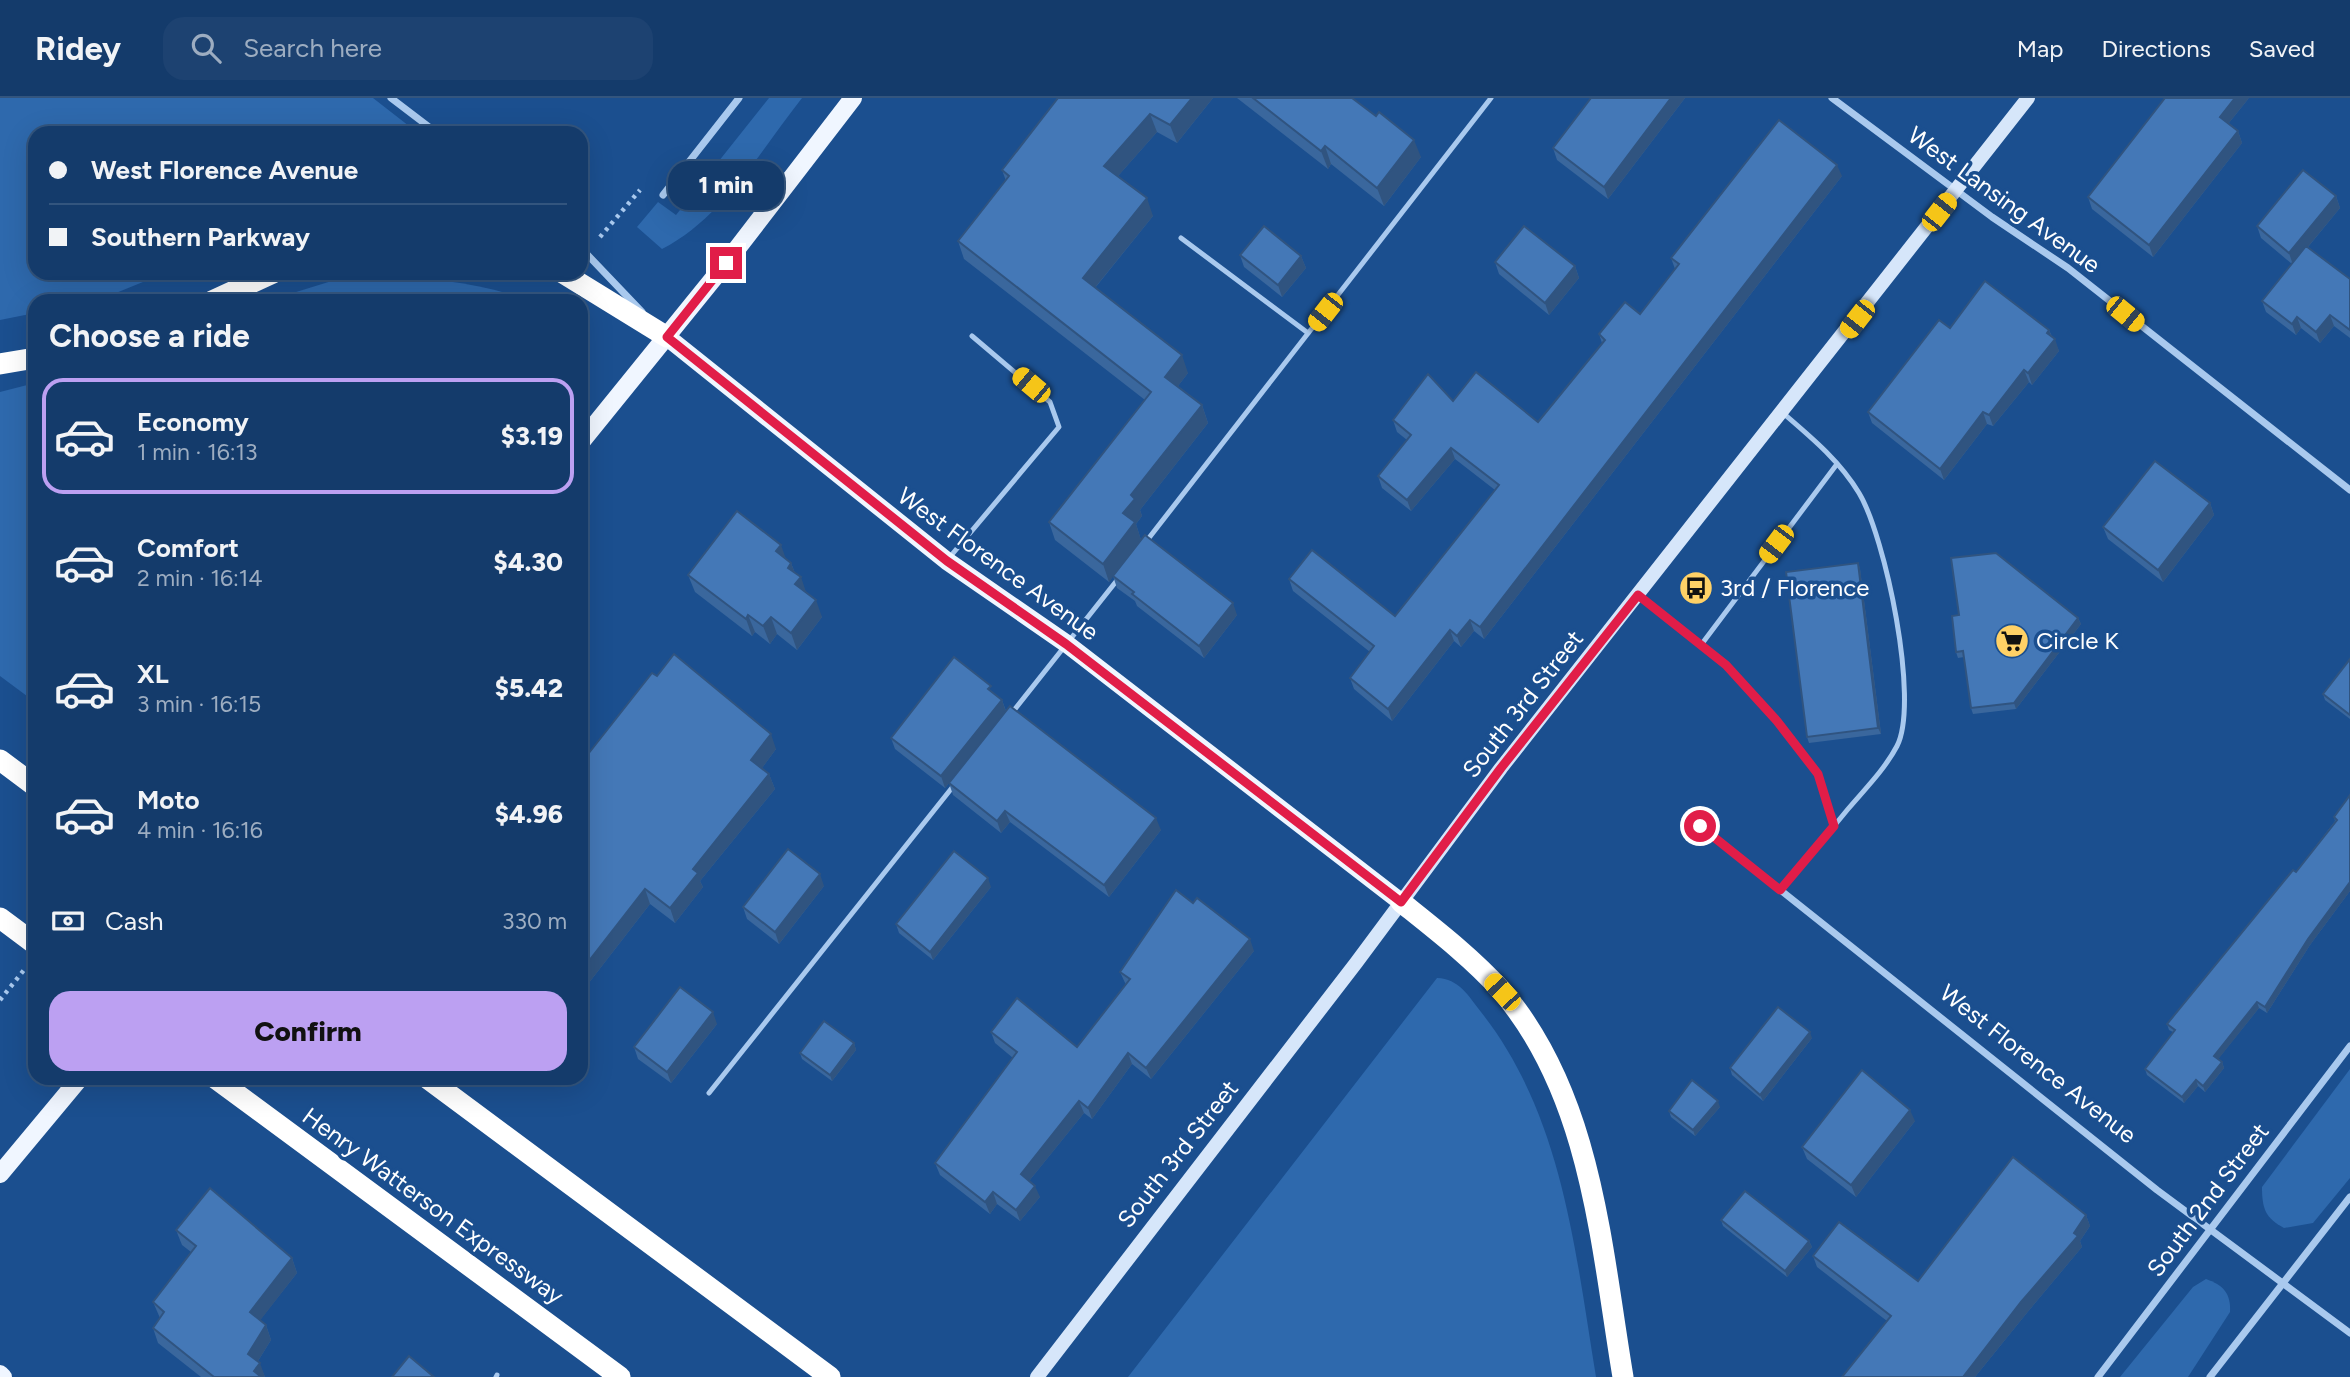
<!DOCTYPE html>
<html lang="en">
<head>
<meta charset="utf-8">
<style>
  :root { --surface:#143b6b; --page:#1d4271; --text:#f1f3f6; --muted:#9dadc1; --line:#33557e; --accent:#bca0f2 }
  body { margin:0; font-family:Figtree,sans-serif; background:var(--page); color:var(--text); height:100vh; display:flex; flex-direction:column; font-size:26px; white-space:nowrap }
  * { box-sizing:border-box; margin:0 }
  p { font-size:23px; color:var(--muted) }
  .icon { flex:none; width:38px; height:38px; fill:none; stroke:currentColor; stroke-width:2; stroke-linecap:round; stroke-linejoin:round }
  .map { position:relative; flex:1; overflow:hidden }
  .panel { position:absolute; left:28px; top:196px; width:560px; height:791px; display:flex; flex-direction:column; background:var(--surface); border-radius:21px; box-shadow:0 7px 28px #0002,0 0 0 2px var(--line) }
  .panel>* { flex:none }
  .banner { position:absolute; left:28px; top:28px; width:560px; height:154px; border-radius:21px; box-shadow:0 7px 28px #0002,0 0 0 2px var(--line); display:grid; align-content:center; height:154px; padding:0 21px; background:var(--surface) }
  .end { position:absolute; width:32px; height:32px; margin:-16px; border:9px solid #e11d48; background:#fff; box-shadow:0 0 0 4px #fff }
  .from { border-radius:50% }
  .bubble { position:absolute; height:49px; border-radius:21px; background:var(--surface); box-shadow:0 7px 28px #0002,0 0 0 2px var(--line); font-size:23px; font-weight:800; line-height:49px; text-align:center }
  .car { position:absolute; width:21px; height:42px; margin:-21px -10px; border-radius:9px; box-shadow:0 0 5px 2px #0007; background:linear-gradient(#f5c518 24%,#345 0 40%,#f5c518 0 76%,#345 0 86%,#f5c518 0) }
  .banner b { display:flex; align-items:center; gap:24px; height:66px; font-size:26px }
  .banner b+b { border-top:2px solid var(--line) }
  .banner i { width:18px; height:18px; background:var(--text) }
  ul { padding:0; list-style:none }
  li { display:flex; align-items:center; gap:21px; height:116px; margin:0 14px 10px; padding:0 7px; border:4px solid transparent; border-radius:21px }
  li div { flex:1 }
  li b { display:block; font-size:26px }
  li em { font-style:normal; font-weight:800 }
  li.current { border-color:var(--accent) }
  li>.icon { width:63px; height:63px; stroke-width:1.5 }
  h2 { padding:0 21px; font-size:32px; line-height:84px }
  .pay { display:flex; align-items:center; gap:18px; height:77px; padding:0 21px; font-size:26px }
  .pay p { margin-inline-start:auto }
  .primary-button { display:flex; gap:14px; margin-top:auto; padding:14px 21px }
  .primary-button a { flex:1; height:80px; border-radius:21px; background:var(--accent); color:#111; font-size:28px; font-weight:800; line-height:80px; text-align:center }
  header { display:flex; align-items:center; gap:42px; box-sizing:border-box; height:98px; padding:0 35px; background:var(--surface); border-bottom:2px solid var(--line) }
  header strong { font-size:33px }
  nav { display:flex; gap:38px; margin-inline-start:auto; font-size:24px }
  .search { width:490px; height:63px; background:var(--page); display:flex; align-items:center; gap:18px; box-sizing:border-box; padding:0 24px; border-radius:21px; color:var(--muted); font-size:26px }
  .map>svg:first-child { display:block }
  .green { fill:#2e69ad }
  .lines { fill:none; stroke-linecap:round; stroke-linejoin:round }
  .path { stroke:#a9c9ee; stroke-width:4.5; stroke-dasharray:3.5 5; stroke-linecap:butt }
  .lane { stroke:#a9c9ee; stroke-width:5 }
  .street { stroke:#a9c9ee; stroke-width:7 }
  .secondary { stroke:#d6e6fa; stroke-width:14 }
  .primary { stroke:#f0f6ff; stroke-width:18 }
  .highway { stroke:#fff; stroke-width:21 }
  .wall { fill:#3a679d }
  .shaded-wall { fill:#305480 }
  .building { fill:#4478b7; stroke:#305480; stroke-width:2 }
  .route { stroke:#e11d48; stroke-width:9 }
  .labels { text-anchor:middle; stroke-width:7; stroke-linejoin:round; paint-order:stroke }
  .street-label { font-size:24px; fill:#fff; stroke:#1b4f8f }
  .poi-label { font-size:24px; fill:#fff; stroke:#1b4f8f; text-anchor:start }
</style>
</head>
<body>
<header>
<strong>Ridey</strong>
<div class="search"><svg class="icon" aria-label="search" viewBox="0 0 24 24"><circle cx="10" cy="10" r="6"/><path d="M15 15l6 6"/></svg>Search here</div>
<nav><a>Map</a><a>Directions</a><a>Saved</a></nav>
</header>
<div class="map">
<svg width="2350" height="1279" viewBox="0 0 2350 1279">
  <rect width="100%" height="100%" fill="#1b4f8f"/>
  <g class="green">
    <path d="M0 0H373L418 35H35V175H165L111 197 85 203H35V215L0 222Z"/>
    <path d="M769 0H802C761 52 722 121 662 151L637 129 658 104 676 117Z"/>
    <path d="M379 179C431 180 480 184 529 203H267L335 182Z"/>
    <path d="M35 285V604L0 578V294Z"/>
    <path d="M1437 880C1459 881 1468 897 1481 914 1563 1018 1575 1152 1596 1279H1128Z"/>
    <path d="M2350 971V1080L2313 1125 2284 1130C2265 1120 2262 1110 2262 1089Z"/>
    <path d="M2206 1181C2223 1187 2231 1195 2230 1214L2188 1279H2120L2193 1189Z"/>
  </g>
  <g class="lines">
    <g class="path">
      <path d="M600 139 640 92"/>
      <path d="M0 902 24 872"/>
    </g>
    <g class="lane">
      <path d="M1181 140 1308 235"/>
      <path d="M1145 445 1491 0"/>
      <path d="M949 460 1059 329 1050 304 972 238"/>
      <path d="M1638 497 1726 567 1777 623 1818 676 1834 728"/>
      <path d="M1701 547 1837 366"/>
      <path d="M1011 616 1118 481"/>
      <path d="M1780 792C1803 765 1826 738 1848 711 1865 691 1885 671 1897 648 1920 603 1885 438 1859 395 1840 363 1811 339 1783 315"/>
      <path d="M709 995 955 686"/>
      <path d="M496 1279 497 1277"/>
    </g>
    <g class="street">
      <path d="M391 0 437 35"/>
      <path d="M1832 0 1992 119 2068 170 2350 392"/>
      <path d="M663 97 739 0"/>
      <path d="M581 150 642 214"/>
      <path d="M1700 728 2157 1092 2350 1235"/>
      <path d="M2098 1279 2350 948"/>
      <path d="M2210 1279 2350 1099"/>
    </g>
    <path class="secondary" d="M1037 1279 1356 865 1501 670 2028 0"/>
    <g class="primary">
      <path d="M667 239 947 463 1067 546 1401 804"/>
      <path d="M581 344 726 165 853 0"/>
      <path d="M0 1076 80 980"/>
      <path d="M0 1276 3 1279"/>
    </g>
    <g class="highway">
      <path d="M563 175 667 239"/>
      <path d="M212 203 273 175"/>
      <path d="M0 266 35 260"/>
      <path d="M0 662 35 688"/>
      <path d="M1401 804C1436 832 1471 859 1501 892 1592 998 1601 1148 1623 1279"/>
      <path d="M0 820 35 846"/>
      <path d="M215 980 620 1279"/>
      <path d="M427 980 830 1279"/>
    </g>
  </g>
  <g class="wall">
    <path d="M1058 0H1213L1177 45 1157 34 1118 78 1153 118 1095 190 1188 275 1178 288 1202 307 1208 325 1140 412 1142 418 1136 426 1141 442 1237 517 1204 560 1137 508 1135 503 1117 490 1113 478 1109 484 1055 442 1049 424 1145 302 964 161 958 143 1006 83 1002 72Z"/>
    <path d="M1237 0H1352L1421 59 1384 108 1331 66 1328 71Z"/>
    <path d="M1591 0H1685L1608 101 1557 62 1553 50Z"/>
    <path d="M2249 0 2228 26 2238 33 2242 45 2153 159 2092 111 2088 99Z"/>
    <path d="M1842 78 1484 541 1474 533 1461 549 1454 543 1392 623 1354 591 1350 580 1370 554 1293 493 1289 481 1395 518 1495 392 1455 361 1411 413 1382 390 1378 378 1407 342 1397 334 1393 322 1453 303 1538 324 1602 245 1599 236 1640 216 1675 171 1671 160Z"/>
    <path d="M2336 98 2340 110 2308 149 2350 181V240L2334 228 2320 245 2301 230 2296 237 2266 214 2262 203 2292 166 2261 140 2257 128Z"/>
    <path d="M1240 157 1301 158 1306 170 1282 199 1244 169Z"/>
    <path d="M1495 164 1575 168 1579 180 1549 217 1499 176Z"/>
    <path d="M1950 230 2049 232 2059 253 2032 287 2029 284 1993 328 1987 326 1944 382 1872 325 1868 314Z"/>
    <path d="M2210 405 2214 417 2163 484 2108 441 2103 429Z"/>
    <path d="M786 461 791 465 795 475 806 494 822 519 797 552 777 536 770 546 755 534 752 538 695 494 688 477Z"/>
    <path d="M1858 465 1860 471 1881 636 1809 645 1807 639Z"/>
    <path d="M2078 520 2081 526 2016 611 1973 616 1971 610 1964 559 1958 560 1956 554Z"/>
    <path d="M2350 561V621L2325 602 2323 596Z"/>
    <path d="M657 578 776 651 762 670 769 676 775 691 700 783 703 789 675 825 650 806 581 895V665Z"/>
    <path d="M993 595 1002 602 1006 613 1161 732 1109 799 1010 724 1001 735 953 697 949 685 945 690 895 651 891 640Z"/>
    <path d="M2350 697V793L2310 847 2267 915 2259 910 2218 961 2222 964 2224 970 2205 994 2198 988 2184 1005 2147 977 2145 971 2173 934 2169 932 2167 926 2296 774 2335 723 2334 719Z"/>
    <path d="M824 788 779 846 747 821 743 809Z"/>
    <path d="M991 789 933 862 899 835 896 826Z"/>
    <path d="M1254 853 1151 981 1132 966 1092 1021 1084 1015 1029 1083 1040 1099 1020 1123 997 1106 990 1116 940 1077 935 1065 1013 960 995 945 991 934 1077 949 1126 887 1120 874Z"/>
    <path d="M717 926 671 985 638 961 634 949Z"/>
    <path d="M1812 940 1763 1003 1732 977 1730 970Z"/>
    <path d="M854 945 856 952 832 983 802 961 800 955Z"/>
    <path d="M1720 1009 1695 1038 1671 1019 1669 1013Z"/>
    <path d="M1915 1023 1856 1099 1807 1061 1802 1049Z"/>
    <path d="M2086 1117 2090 1128 2080 1143 2082 1149 2026 1216 1975 1279H1842L1887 1223 1817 1169 1813 1158 1918 1183Z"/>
    <path d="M1721 1122 1809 1143 1812 1149 1787 1179 1723 1128Z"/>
    <path d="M176 1132 292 1160 297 1175 260 1222 266 1227 271 1242 258 1263 265 1279H201L158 1245 153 1230 160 1220 153 1204 191 1154 182 1147Z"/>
  </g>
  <g class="shaded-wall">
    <path d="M1192 0H1213L1177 45 1170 27Z"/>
    <path d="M1671 0H1685L1608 101 1604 89Z"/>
    <path d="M2235 0H2249L2224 31 2220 19Z"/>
    <path d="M1150 16 1157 34 1111 86 1104 68Z"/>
    <path d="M2238 33 2242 45 2153 159 2149 147Z"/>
    <path d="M1414 42 1421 59 1384 108 1377 90Z"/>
    <path d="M1325 48 1331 66 1328 71 1321 53Z"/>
    <path d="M1837 67 1842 78 1484 541 1480 529Z"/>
    <path d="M2336 98 2340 110 2293 167 2289 155Z"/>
    <path d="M1147 100 1153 118 1089 197 1083 180Z"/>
    <path d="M1301 158 1306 170 1282 199 1278 187Z"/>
    <path d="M1575 168 1579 180 1549 217 1545 205Z"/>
    <path d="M2330 217 2334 228 2320 245 2316 234Z"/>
    <path d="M2297 219 2301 230 2296 237 2292 226Z"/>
    <path d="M2049 232 2053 243 2055 241 2059 253 2032 287 2028 275Z"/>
    <path d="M1182 257 1188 275 1172 296 1165 279Z"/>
    <path d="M2024 272 2029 284 1993 328 1989 317Z"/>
    <path d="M1202 307 1208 325 1140 412 1142 418 1136 426 1141 442 1109 484 1103 466 1131 397Z"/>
    <path d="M1983 314 1987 326 1944 382 1940 371Z"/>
    <path d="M1451 350 1455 361 1411 413 1407 402Z"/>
    <path d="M2210 405 2214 417 2163 484 2158 472Z"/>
    <path d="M781 447 787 464 776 453Z"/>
    <path d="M791 465 798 483 788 470Z"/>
    <path d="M1858 465 1860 471 1881 636 1878 630Z"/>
    <path d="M801 479 807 497 795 486Z"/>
    <path d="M816 502 822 519 797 552 791 535Z"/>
    <path d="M1233 505 1237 517 1204 560 1199 548Z"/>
    <path d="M748 517 755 534 752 538 746 521Z"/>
    <path d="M771 519 777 536 770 546 763 528Z"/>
    <path d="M2078 520 2081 526 2016 611 2014 605Z"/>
    <path d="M1470 522 1474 533 1461 549 1457 538Z"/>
    <path d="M1450 532 1454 543 1392 623 1388 611Z"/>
    <path d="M1002 602 1006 614 945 690 941 678Z"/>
    <path d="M771 636 776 651 757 677 751 662Z"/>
    <path d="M769 676 775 691 700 783 703 789 675 825 670 810 693 771Z"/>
    <path d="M1005 713 1010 724 1001 735 997 723Z"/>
    <path d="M1156 720 1161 732 1109 799 1104 787Z"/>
    <path d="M820 776 824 788 779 846 775 834Z"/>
    <path d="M988 780 991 789 933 862 930 854Z"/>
    <path d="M2350 784V793L2310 847 2267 915 2265 909 2308 841Z"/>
    <path d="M645 791 650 806 581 895V873Z"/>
    <path d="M1250 841 1254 853 1151 981 1146 970Z"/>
    <path d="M2257 904 2259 910 2216 964 2214 958Z"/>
    <path d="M713 914 717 926 671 985 667 974Z"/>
    <path d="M1810 934 1812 940 1763 1003 1760 997Z"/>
    <path d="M854 945 856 952 832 983 830 977Z"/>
    <path d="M1128 955 1132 966 1092 1021 1088 1010Z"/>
    <path d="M2222 964 2224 970 2205 994 2203 988Z"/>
    <path d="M2196 982 2198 988 2184 1005 2182 999Z"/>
    <path d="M1079 1003 1084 1015 1025 1088 1021 1076Z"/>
    <path d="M1718 1003 1720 1009 1695 1038 1693 1032Z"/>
    <path d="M1910 1012 1915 1023 1856 1099 1851 1087Z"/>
    <path d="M1035 1088 1040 1099 1020 1123 1016 1112Z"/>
    <path d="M993 1094 997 1106 990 1116 985 1104Z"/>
    <path d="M2086 1117 2090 1128 2080 1143 2082 1149 2026 1216 1975 1279H1963L2074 1135Z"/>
    <path d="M1809 1143 1812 1149 1787 1179 1785 1173Z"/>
    <path d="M292 1160 297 1175 255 1229 250 1214Z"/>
    <path d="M266 1227 271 1242 253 1271 248 1256Z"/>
    <path d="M260 1265 265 1279H256L254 1273Z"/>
  </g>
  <g class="building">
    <path d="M1058 0H1192L1170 27 1150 16 1104 68 1147 100 1083 180 1182 257 1165 279 1202 307 1131 397 1135 401 1123 415 1135 424 1103 466 1049 424 1151 294 958 143 1009 78 1002 72Z"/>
    <path d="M1253 0H1352L1376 18 1379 14 1414 42 1377 90 1325 48 1321 53Z"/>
    <path d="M1591 0H1671L1604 89 1553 50Z"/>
    <path d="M2165 0H2235L2220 19 2238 33 2149 147 2088 99Z"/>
    <path d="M1779 22 1837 67 1480 529 1470 522 1457 538 1450 532 1388 611 1350 580 1374 548 1289 481 1312 452 1395 518 1499 387 1451 350 1407 402 1378 378 1411 337 1393 322 1428 276 1453 303 1476 274 1538 324 1605 242 1599 236 1625 204 1640 216 1679 166 1671 160Z"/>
    <path d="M2303 72 2336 98 2289 155 2257 128Z"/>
    <path d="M1264 128 1301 158 1278 187 1240 157Z"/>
    <path d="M1524 128 1575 168 1545 205 1495 164Z"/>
    <path d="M2306 148 2350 181V232L2330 217 2316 234 2297 219 2292 226 2262 203Z"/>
    <path d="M1985 183 2049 232 2047 235 2055 241 2028 275 2024 272 1989 317 1983 314 1940 371 1868 314 1939 222 1950 230Z"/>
    <path d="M2155 363 2210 405 2158 472 2103 429Z"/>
    <path d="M737 413 781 447 776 453 791 465 788 470 801 479 795 486 816 502 791 535 771 519 763 528 748 517 746 521 688 477Z"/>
    <path d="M1145 437 1233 505 1199 548 1132 496 1134 494 1113 478Z"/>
    <path d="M1996 455 2078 520 2014 605 1971 610 1963 553 1956 554 1952 518 1959 517 1951 460Z"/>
    <path d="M1858 465 1878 630 1807 639 1786 474Z"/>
    <path d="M674 556 771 636 751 662 769 676 693 771 698 775 670 810 645 791 581 873V665L652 575 657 578Z"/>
    <path d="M954 559 991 588 988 591 1002 602 941 678 891 640Z"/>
    <path d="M2350 561V617L2323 596Z"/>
    <path d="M1010 608 1156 720 1104 787 1005 713 997 723 949 685Z"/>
    <path d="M2350 697V784L2308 841 2265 909 2257 904 2214 958 2222 964 2203 988 2196 982 2182 999 2145 971 2175 932 2167 926 2293 772 2296 774 2337 722 2334 719Z"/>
    <path d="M788 751 820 776 775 834 743 809Z"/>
    <path d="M954 753 988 780 930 854 896 826Z"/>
    <path d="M1176 792 1193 805 1197 800 1250 841 1146 970 1128 955 1088 1010 1079 1003 1021 1076 1035 1088 1016 1112 993 1094 985 1104 935 1065 1017 954 991 934 1017 900 1077 949 1130 881 1120 874Z"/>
    <path d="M680 889 713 914 667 974 634 949Z"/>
    <path d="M1778 909 1810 934 1760 997 1730 970Z"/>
    <path d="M824 923 854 945 830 977 800 955Z"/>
    <path d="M1862 972 1910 1012 1851 1087 1802 1049Z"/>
    <path d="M1692 982 1718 1003 1693 1032 1669 1013Z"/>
    <path d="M2013 1059 2086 1117 2074 1135 2078 1138 2021 1204 1963 1279H1842L1891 1218 1813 1158 1839 1124 1918 1183Z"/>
    <path d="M210 1090 292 1160 250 1214 266 1227 248 1256 260 1265 254 1273 261 1279H214L153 1230 164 1214 153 1204 196 1148 176 1132Z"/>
    <path d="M1745 1093 1809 1143 1785 1173 1721 1122Z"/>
    <path d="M409 1258 434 1279H392Z"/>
  </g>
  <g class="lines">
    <path class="route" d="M726 165 667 239 947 463 1066 546 1401 804 1501 670 1638 497 1726 567 1777 623 1818 676 1834 728 1780 792 1700 728"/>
  </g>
  <defs>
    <g id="bus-disc" transform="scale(1.75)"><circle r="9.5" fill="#ffd166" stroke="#1b4f8f"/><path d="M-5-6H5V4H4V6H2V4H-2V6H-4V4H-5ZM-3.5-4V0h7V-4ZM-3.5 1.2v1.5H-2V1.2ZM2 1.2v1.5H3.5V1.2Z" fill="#111"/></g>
    <g id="supermarket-disc" transform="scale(1.75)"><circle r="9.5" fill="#ffd166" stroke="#1b4f8f"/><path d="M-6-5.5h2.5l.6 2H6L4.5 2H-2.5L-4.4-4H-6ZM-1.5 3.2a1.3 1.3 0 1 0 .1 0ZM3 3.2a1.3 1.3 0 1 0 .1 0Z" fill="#111"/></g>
  </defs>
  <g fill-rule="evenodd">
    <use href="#bus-disc" x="1696" y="490"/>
    <use href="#supermarket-disc" x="2012" y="543"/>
  </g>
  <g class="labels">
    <g class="street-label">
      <text transform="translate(2004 102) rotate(36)" y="8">West Lansing Avenue</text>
      <text transform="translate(998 466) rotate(36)" y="8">West Florence Avenue</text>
      <text transform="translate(1523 606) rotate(-52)" y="8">South 3rd Street</text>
      <text transform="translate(2038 966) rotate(38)" y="8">West Florence Avenue</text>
      <text transform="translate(1178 1056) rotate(-52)" y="8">South 3rd Street</text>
      <text transform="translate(2208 1102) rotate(-53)" y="8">South 2nd Street</text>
      <text transform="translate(433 1108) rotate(36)" y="8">Henry Watterson Expressway</text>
    </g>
    <g class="poi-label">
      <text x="1720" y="498">3rd / Florence</text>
      <text x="2036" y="551">Circle K</text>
    </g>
  </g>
</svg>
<i class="end from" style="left:1700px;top:728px"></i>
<i class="end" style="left:726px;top:165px"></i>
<div class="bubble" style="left:668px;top:63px;width:116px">1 min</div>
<i class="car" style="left:1939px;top:114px;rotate:38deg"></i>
<i class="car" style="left:1325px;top:214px;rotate:218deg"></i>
<i class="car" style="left:2125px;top:216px;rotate:129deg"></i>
<i class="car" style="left:1857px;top:221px;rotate:218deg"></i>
<i class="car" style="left:1031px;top:287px;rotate:310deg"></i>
<i class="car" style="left:1776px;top:446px;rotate:217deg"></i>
<i class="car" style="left:1502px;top:894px;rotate:317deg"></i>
<div class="banner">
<b><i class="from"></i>West Florence Avenue</b>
<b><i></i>Southern Parkway</b>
</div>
<section class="panel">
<h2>Choose a ride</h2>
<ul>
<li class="current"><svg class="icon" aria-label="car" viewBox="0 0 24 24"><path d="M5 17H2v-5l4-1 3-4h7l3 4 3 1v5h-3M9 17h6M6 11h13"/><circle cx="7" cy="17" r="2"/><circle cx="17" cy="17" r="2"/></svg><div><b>Economy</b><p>1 min · 16:13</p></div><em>$3.19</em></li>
<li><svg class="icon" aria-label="car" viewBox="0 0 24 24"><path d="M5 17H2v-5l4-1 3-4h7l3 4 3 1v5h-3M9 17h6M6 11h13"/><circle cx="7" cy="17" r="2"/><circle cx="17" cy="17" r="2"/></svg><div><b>Comfort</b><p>2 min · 16:14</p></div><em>$4.30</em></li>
<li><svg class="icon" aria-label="car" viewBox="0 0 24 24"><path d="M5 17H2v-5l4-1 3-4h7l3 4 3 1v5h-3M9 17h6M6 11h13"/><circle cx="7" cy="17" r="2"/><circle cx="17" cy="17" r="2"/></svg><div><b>XL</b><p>3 min · 16:15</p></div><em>$5.42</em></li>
<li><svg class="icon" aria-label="car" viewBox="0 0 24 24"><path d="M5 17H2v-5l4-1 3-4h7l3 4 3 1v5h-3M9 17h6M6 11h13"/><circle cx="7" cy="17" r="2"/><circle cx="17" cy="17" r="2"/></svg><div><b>Moto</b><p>4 min · 16:16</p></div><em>$4.96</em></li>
</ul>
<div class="pay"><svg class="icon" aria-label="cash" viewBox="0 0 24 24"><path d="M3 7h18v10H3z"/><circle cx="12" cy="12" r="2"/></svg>Cash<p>330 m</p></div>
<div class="primary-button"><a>Confirm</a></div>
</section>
</div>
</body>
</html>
